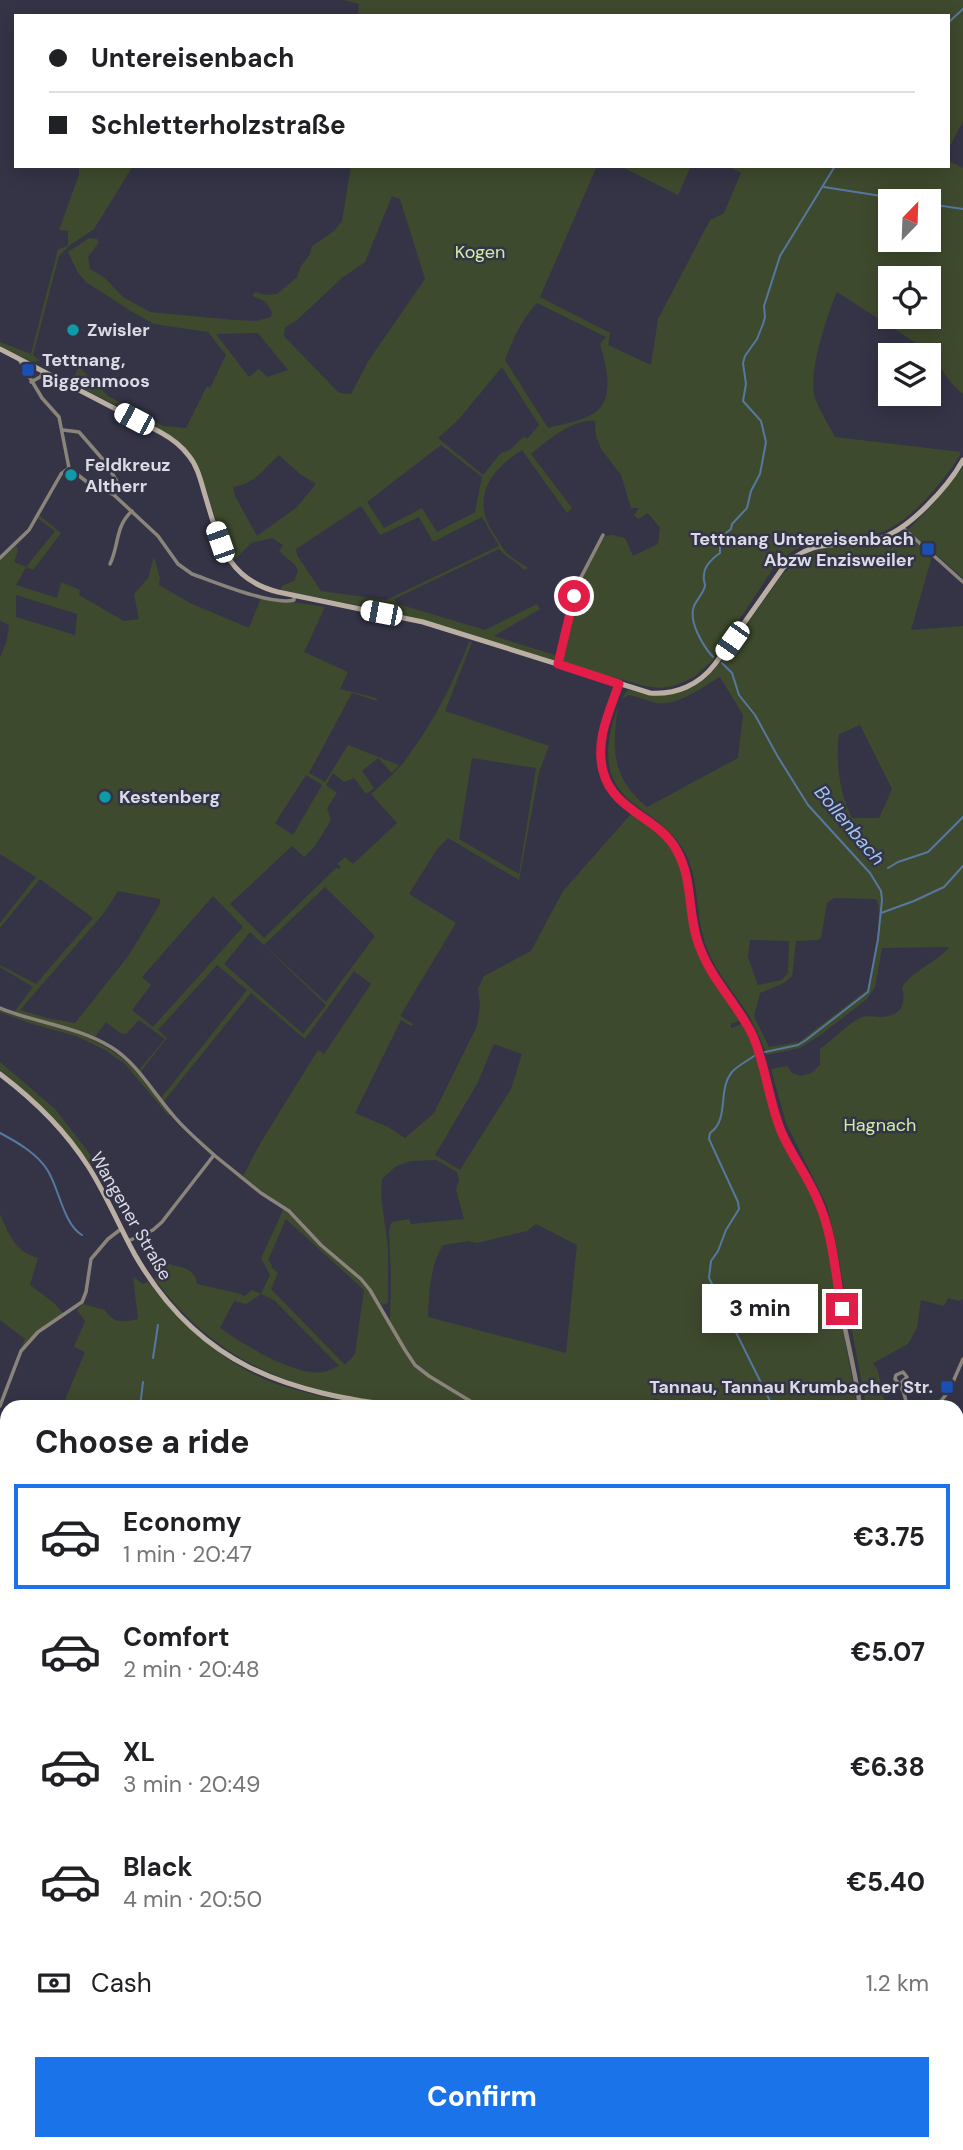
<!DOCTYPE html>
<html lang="en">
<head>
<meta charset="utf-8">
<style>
  :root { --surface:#fff; --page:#f2f2f2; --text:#202124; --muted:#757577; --line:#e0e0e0; --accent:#1a73e8 }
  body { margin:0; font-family:"DM Sans",sans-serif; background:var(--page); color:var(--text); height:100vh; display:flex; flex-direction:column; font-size:26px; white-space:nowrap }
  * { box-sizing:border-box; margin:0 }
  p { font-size:23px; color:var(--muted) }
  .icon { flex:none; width:38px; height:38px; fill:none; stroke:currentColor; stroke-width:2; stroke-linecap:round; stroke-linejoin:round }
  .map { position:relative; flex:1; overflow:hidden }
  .sheet { position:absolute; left:0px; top:1400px; width:964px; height:751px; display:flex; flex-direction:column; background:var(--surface); border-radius:21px 21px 0 0; box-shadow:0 4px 18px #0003 }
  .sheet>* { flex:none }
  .banner { position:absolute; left:14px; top:14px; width:936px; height:154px; border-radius:0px; box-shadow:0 4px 18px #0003; display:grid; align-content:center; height:154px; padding:0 35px; background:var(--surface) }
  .needle { width:46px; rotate:23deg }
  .controls { position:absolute; left:878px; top:189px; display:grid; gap:14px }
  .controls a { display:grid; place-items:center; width:63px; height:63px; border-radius:0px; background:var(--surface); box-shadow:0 4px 18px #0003; font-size:35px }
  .end { position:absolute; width:32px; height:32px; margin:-16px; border:9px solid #e11d48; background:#fff; box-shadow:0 0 0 4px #fff }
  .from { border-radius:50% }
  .bubble { position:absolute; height:49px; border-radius:0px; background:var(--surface); box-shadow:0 4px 18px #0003; font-size:23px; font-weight:700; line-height:49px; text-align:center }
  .car { position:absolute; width:21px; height:42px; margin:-21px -10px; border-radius:9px; box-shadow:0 0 5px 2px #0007; background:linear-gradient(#fff 24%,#345 0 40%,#fff 0 76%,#345 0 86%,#fff 0) }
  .banner b { display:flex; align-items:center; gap:24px; height:66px; font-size:26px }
  .banner b+b { border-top:2px solid var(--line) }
  .banner i { width:18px; height:18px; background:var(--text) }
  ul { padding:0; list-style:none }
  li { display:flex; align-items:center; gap:21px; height:105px; margin:0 14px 10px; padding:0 21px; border:4px solid transparent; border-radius:0px }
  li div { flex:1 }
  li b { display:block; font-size:26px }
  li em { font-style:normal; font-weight:700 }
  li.active { border-color:var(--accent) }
  li>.icon { width:63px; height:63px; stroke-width:1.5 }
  h2 { padding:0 35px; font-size:32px; line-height:84px }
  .pay { display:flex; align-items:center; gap:18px; height:77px; padding:0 35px; font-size:26px }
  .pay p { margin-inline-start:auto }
  .primary-button { display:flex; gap:14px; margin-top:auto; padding:14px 35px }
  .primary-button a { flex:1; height:80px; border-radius:0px; background:var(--accent); color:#fff; font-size:28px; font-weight:700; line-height:80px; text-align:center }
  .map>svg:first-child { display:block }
  .green { fill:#3e4a2d; fill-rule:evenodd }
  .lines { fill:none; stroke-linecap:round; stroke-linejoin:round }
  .stream { stroke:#5678a0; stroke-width:2 }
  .river { stroke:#5678a0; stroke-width:9 }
  .minor { stroke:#8b847b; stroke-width:3.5 }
  .tertiary { stroke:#8b847b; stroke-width:4.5 }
  .secondary { stroke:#baafa2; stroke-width:5 }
  .route { stroke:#e11d48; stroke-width:9 }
  .culture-dot { fill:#0f9aa8; stroke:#353447; stroke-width:2.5 }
  .transit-dot { fill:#1a4fb4; stroke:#353447; stroke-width:2.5 }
  .labels { text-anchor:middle; stroke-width:5; stroke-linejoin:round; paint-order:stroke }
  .park-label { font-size:18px; fill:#ceefa4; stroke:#353447 }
  .poi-label { font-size:18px; font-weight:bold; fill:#dbdbe7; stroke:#353447; text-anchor:start }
  .street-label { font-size:18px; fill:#dbdbe7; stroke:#353447 }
  .water-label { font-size:19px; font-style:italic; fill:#9ec7f9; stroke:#353447 }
</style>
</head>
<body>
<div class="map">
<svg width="963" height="2150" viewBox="0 0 963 2150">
  <rect width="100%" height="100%" fill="#353447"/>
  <g class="green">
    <path d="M344 0H963V121L949 148 948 16H358L359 4Z"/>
    <path d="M949 161 963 168V394L952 384 927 350 837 292C827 314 807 376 815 398 820 411 828 424 835 437L961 452 960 455C944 481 909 524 879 533 869 537 858 536 847 537 814 539 798 543 774 567L712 661 694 677 674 686 659 688 645 686 609 676 607 678 562 663 561 661C565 620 582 569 605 536L612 535 625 538 633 556 658 544 660 528 648 513 638 519 634 515 639 508H631L621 475 601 449 596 436 595 421C571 419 549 440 531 454L572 508 567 513 522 450C487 472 470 501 496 537 500 543 504 551 509 555 515 560 522 564 528 568L524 570C517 561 506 558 499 549L394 599 398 604 485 630 537 604 540 609 494 636 558 656 556 661 396 613 281 590 282 586 294 581 298 571 295 565 279 551 283 545 272 538 251 543 233 562C216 531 211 496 197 465 183 432 104 400 71 383L79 367 108 396 163 426 186 428 207 386 210 388 226 355 208 332 154 324 134 313 86 282 78 273 68 252 89 238 97 239 99 242 88 257 90 269 105 278 123 297 150 312 234 320 256 321 271 317 272 312 266 302 253 296V294L256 292 265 295 277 294 297 277 301 266 310 254 312 246 334 231 342 221 351 166H597L540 297 610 333 608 345 651 365 658 319 710 220 724 213 741 173 727 166H948ZM392 196 400 199 425 279 369 360 351 394 339 393 284 336 285 327 296 321 342 278 365 262ZM891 201H929V240H891ZM891 278H929V317H891ZM537 303 606 337 600 344C606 365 617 402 591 415 578 422 562 424 548 428L505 360C513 339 521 320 537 303ZM258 333 288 370 267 377 259 369 249 377 216 334ZM502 367 539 425 528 438 523 437 510 450 501 453 483 475 438 438 459 419ZM441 445 482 477 475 512 437 532 422 508 384 528 367 502ZM279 455 300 474 316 484 296 508 257 536 235 496 233 487C257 482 262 470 279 455ZM361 506 380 535 419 517 433 542 482 517 499 546 386 600 321 591 297 555 296 549Z"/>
    <path d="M79 166H133L94 229 70 245 59 256 33 355 40 361 32 362 0 346V342L31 354 58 249 68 246V231L59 230 79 175Z"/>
    <path d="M620 166H691L678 195Z"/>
    <path d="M963 467V578L908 530 935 502Z"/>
    <path d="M39 515 61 533 33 570 26 567 16 585 57 598 61 582 80 590 79 595 124 621 139 619 134 594 148 578 154 557 160 578 159 585 190 603 249 628 261 598 274 602H293L325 607 304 652 348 672 340 689 376 698 377 701 352 693 309 773 325 782 348 745 399 765 392 773 378 758 362 771 374 788 366 794 354 778 344 782 333 773 326 785 337 793 327 808 331 820 315 846 304 857 292 846 230 904 264 938 336 868 339 869 341 867 337 864 345 857 353 864 397 823 371 794C383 783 397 772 406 759 433 723 453 684 469 642H472L445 711 549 746 539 772 519 880 448 838 437 849 409 894 456 923 400 1016 413 1024 411 1026 401 1020 355 1113 388 1127 405 1138 434 1113 477 1026 480 1006 478 989 484 976 531 951 563 891 631 814C643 821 657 829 666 839 692 867 685 908 695 942 704 970 725 995 741 1020L731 1024V1028L744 1023 759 1058 780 1135 818 1204 825 1229 857 1407H682L654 1398 651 1407H481L431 1376 411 1358 390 1321 391 1277 389 1229 392 1222 409 1219 411 1224 464 1219 456 1190 459 1180 457 1172 436 1160 410 1161 395 1167 382 1179 381 1196 388 1247V1303L382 1305 362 1278 317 1239 292 1211 263 1192 243 1176 261 1142 318 1050 324 1054 371 984 354 971 305 1039 251 993 164 1101 161 1098 247 990 217 965 158 1030 167 1038 141 1071 139 1070 165 1039 139 1020 126 1034 120 1033 106 1022 95 1037 74 1029 14 1012 33 987 0 967V965L36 984 93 918 40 879 0 928V923L36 877 0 854V658L7 640 9 625 0 621V560L16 545 18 551 14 562 26 567 55 531 37 518ZM16 595 77 614 75 635 16 617ZM472 758 536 768 519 874 459 839ZM306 775 322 785 293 835 275 823ZM325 887 375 936 326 1002 264 945ZM118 891 160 899V904L129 955 75 1023 47 1018 20 1010 104 913ZM213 896 243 927 153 1027 132 1010 151 985 142 977ZM250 932 326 1005 303 1034 224 964ZM494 1044 522 1054 511 1089 460 1170 435 1155 477 1084ZM536 1224 577 1245 566 1353 428 1317C429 1294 430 1265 443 1245L469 1241 477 1243 527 1231Z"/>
    <path d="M901 534 908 535 932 556 911 630 963 626V1299L959 1301 948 1298 944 1306 921 1300 917 1328 908 1344 873 1363 878 1371 885 1404 866 1406 835 1239 827 1206 786 1123 771 1069 787 1066 792 1073 800 1076 811 1073 820 1065V1049C833 1040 846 1025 860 1018 866 1015 874 1017 881 1017 900 1017 907 1004 902 988 913 969 936 964 949 947L882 948 875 987 867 999 819 1036 800 1048 767 1055C761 1041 756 1028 749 1016 735 993 716 973 707 948 695 918 700 883 686 854 674 832 657 821 637 806 599 779 605 744 618 706 612 750 611 777 647 807L738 758 743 715 720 677C702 687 678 706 657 703 648 701 638 697 629 695L621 699 628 690 649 695H666L686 690 705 679 718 665 782 575 804 555 828 546 867 544ZM860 725 892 789 879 818H852C840 794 835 762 839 734ZM834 898 876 899C885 912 871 971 868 989L799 1042 769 1047 754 1016 760 993 784 983 792 976 796 941 818 940 821 938 827 903ZM750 940 789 941 788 973 782 980 758 985 748 957Z"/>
    <path d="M0 1009C22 1019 41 1020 63 1028 120 1047 135 1068 171 1114L168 1115 125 1064 105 1050 76 1036 29 1023 0 1012Z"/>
    <path d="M0 1062 55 1109 96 1162 91 1165C65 1129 35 1098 0 1070Z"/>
    <path d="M284 1208 309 1235 349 1269 370 1291 414 1366 478 1407C352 1407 233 1388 155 1279L169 1264C183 1268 195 1268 197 1284L237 1293 245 1296 252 1290 261 1294 270 1275 261 1258ZM286 1219 364 1290 355 1354 345 1365 271 1289 278 1273 271 1267 272 1265 268 1260ZM261 1294 274 1300 339 1366C333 1368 328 1371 323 1372 296 1377 241 1343 220 1328L234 1301 246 1304Z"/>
    <path d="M0 1214C9 1235 15 1251 38 1258L30 1285 54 1303 64 1314 38 1330 21 1349 25 1339 0 1320Z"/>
    <path d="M133 1277 143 1284 148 1282C181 1323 217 1358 266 1380 281 1386 297 1390 312 1394 330 1400 353 1400 369 1407H62L85 1352 74 1347 85 1321 77 1310 83 1304 105 1310C113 1324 125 1322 138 1319Z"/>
    <path d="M963 1440V1569L957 1562V1444Z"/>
    <path d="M7 1515V1633L0 1631V1527Z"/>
    <path d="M963 1645V2150H579L581 2144H957V1646Z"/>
    <path d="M0 1678 7 1680V2144H570L569 2150H0V1712L6 1707 0 1705Z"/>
  </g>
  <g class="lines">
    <g class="stream">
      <path d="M948 23 963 9"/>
      <path d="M824 187 913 201"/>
      <path d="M929 204 963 209"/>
      <path d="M713 657C703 646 688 621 694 606 697 599 703 594 705 586 705 583 703 579 704 575 704 566 713 558 720 553V538L731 529 732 524 747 508 751 491 760 474 766 442 761 421 743 401 746 384 743 363 745 356 757 339 763 324 765 317 764 306 780 256 835 166"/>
      <path d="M722 663 732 673 739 695 755 715 778 757 808 805 870 873 881 891 882 900 878 939 868 992 806 1040 798 1045 765 1052"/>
      <path d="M888 868 898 862 928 852 963 817"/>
      <path d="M881 913 914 901 944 887 963 866"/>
      <path d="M754 1056C747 1061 737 1066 732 1072 717 1090 730 1119 710 1133L709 1139 738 1202 739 1209 726 1230 718 1251 711 1261 709 1278 773 1407"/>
      <path d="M0 1133C17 1142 38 1154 48 1171 59 1189 64 1225 82 1235"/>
      <path d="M153 1358 158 1325"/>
      <path d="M140 1407 143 1382"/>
      <path d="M957 1518 963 1512"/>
      <path d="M0 1688 7 1689"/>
    </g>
    <path class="river" d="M532 2144 537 2150"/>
    <g class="minor">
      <path d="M20 361 42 398 59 417 69 468 87 482 114 495 158 536 178 564 192 574C215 582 272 606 294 600V596"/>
      <path d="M31 382 40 377 44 372"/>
      <path d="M63 430 79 432 106 463 119 485V488L114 495"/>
      <path d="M903 528 963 582"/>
      <path d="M0 558 29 530 61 474 69 468"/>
      <path d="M110 564C119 546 115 526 132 511"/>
      <path d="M558 664 578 583 603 535"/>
      <path d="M0 1008C36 1023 76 1026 111 1047 137 1063 152 1091 172 1114 184 1129 200 1142 214 1155L162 1222 153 1230 128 1241"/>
      <path d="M214 1155 261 1193 289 1211 321 1245 361 1279 370 1290 405 1350 415 1365 429 1376 480 1407"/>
      <path d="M901 1383 907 1377 903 1372 896 1375 895 1379C903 1387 905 1395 907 1407"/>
      <path d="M0 1406 21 1351 38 1332 82 1302 86 1292 91 1259 108 1239 121 1229"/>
      <path d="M936 1407 949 1391 963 1359"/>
      <path d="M957 2135H963"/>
      <path d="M915 2150 927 2144"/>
    </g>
    <g class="tertiary">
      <path d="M619 684C609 713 593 745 604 776 618 814 663 821 680 855 694 884 688 918 700 948 712 979 737 1004 751 1034 766 1064 768 1099 781 1130 791 1156 810 1178 820 1205 832 1238 835 1274 841 1308 847 1341 856 1374 860 1407"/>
      <path d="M576 2150 577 2144"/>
    </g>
    <g class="secondary">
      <path d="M0 349 160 432C171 438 181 445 189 456 198 467 201 482 205 495 219 541 226 579 278 592L423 622 650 693C676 695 699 685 715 664L783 568C813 535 841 549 878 539 908 531 948 487 963 460"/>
      <path d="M0 1074C33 1099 65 1130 88 1166 106 1194 119 1226 135 1255 199 1366 286 1393 406 1407"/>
      <path d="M957 1569 963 1578"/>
    </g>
  </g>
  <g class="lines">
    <path class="route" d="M574 596 558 664 619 684C609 712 595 741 603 771 613 812 660 817 677 851 694 881 687 917 700 948 712 980 737 1004 752 1034 766 1065 768 1099 781 1131 791 1155 808 1176 818 1201 833 1234 835 1274 842 1309"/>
  </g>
  <g class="culture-dot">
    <circle cx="73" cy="330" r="7"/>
    <circle cx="71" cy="475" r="7"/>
    <circle cx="105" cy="797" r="7"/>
  </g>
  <g class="transit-dot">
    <rect x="21" y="363" width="14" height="14" rx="3.5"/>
    <rect x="921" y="542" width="14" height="14" rx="3.5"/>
    <rect x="940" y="1380" width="14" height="14" rx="3.5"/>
  </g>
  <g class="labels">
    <g class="park-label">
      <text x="480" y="258">Kogen</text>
      <text x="880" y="1131">Hagnach</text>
    </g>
    <g class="poi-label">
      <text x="87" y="336">Zwisler</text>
      <text x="42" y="366">Tettnang,<tspan x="42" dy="21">Biggenmoos</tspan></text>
      <text x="85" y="471">Feldkreuz<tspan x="85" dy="21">Altherr</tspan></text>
      <text x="914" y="545" text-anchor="end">Tettnang Untereisenbach<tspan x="914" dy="21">Abzw Enzisweiler</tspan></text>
      <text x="119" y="803">Kestenberg</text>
      <text x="933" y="1393" text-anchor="end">Tannau, Tannau Krumbacher Str.</text>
    </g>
    <g class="street-label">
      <text transform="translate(131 1216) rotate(60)" y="6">Wangener Straße</text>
    </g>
    <g class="water-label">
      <text transform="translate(850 825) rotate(50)" y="7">Bollenbach</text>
    </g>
  </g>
</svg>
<div class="controls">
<a><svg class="needle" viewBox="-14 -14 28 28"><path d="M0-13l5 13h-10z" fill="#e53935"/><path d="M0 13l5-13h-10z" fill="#757577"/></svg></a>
<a><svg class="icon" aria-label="locate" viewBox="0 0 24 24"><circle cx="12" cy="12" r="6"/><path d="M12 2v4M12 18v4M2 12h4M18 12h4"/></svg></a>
<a><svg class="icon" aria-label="layers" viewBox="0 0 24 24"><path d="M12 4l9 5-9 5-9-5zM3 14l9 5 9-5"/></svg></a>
</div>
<i class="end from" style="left:574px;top:596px"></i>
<i class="end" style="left:842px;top:1309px"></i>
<div class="bubble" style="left:702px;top:1284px;width:116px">3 min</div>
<i class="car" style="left:134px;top:419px;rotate:298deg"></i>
<i class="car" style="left:220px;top:542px;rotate:341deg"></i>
<i class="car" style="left:381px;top:613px;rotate:281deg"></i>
<i class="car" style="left:732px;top:641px;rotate:215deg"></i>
<div class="banner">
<b><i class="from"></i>Untereisenbach</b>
<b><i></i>Schletterholzstraße</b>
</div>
<section class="sheet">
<h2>Choose a ride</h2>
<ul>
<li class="active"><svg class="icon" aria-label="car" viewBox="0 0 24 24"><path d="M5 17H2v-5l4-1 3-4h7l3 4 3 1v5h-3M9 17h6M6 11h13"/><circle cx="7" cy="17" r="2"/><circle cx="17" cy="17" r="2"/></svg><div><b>Economy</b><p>1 min · 20:47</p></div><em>€3.75</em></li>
<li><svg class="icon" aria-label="car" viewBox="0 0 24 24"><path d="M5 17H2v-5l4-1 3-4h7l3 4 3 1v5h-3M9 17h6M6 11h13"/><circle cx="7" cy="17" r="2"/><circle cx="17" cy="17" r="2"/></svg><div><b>Comfort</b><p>2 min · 20:48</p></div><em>€5.07</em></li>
<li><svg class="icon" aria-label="car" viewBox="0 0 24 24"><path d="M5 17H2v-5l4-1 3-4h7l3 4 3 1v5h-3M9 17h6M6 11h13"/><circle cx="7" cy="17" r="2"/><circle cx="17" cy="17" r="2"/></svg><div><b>XL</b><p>3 min · 20:49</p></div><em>€6.38</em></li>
<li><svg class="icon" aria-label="car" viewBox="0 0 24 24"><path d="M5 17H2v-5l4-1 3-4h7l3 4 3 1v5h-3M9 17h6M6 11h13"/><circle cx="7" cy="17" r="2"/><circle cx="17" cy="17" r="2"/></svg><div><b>Black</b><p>4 min · 20:50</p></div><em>€5.40</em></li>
</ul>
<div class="pay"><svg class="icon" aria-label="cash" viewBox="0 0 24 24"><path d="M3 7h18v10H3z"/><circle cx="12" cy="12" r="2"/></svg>Cash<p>1.2 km</p></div>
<div class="primary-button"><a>Confirm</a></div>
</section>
</div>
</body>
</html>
